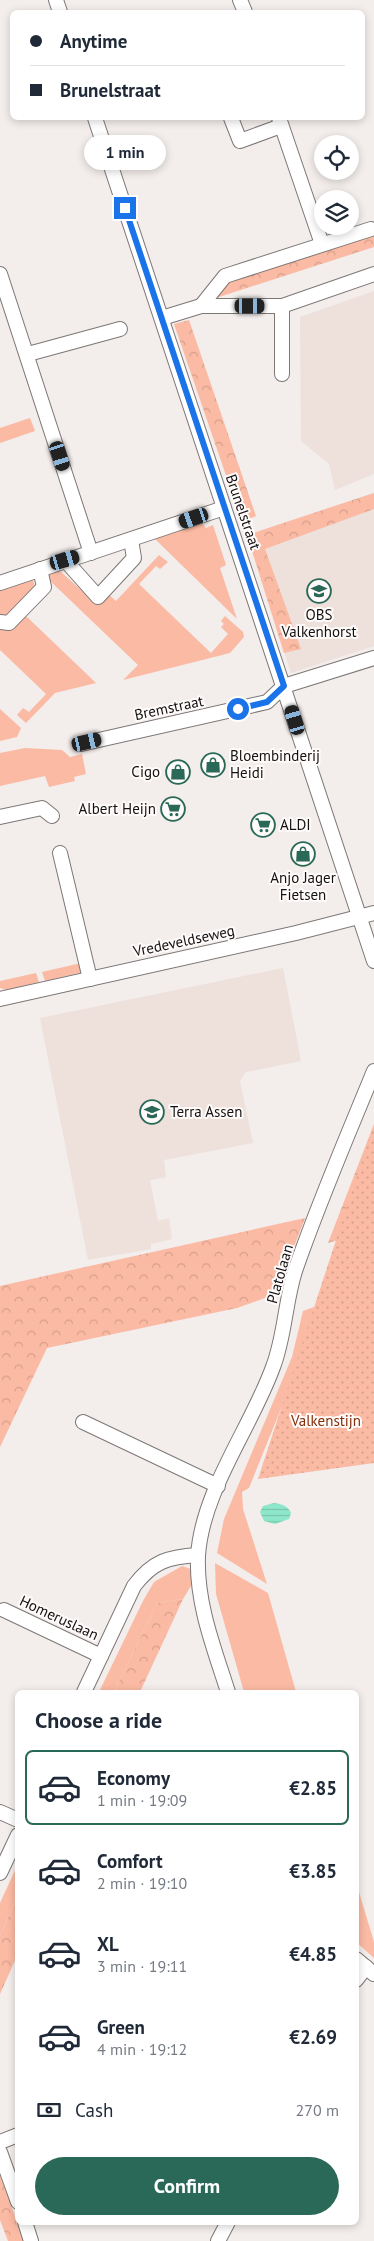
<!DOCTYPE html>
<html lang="en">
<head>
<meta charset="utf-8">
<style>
  :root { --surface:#fff; --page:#f6f6f7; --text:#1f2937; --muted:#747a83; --line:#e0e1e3; --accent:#2a6957 }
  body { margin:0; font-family:"PT Sans",sans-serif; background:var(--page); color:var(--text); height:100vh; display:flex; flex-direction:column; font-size:19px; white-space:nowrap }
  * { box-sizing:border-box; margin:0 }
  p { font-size:16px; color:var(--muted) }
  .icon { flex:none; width:28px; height:28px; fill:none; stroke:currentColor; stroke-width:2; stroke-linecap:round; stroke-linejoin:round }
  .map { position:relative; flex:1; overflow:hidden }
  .drawer { position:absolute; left:15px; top:1690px; width:344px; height:535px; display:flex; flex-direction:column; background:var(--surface); border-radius:8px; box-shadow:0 2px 8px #0003 }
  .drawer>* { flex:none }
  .banner { position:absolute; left:10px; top:10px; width:355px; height:110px; border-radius:8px; box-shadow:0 2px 8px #0003; display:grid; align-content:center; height:110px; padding:0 20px; background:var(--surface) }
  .fabs { position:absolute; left:314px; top:135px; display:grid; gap:10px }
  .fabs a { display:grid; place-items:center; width:45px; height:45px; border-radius:50%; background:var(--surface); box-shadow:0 2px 8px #0003; font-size:25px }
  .end { position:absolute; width:22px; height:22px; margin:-11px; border:6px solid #1a73e8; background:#fff; box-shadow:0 0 0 2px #fff }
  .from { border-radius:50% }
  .bubble { position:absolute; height:35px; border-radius:18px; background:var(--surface); box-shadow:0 2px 8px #0003; font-size:16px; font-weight:600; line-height:35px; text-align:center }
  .car { position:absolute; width:15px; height:30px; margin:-15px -8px; border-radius:6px; box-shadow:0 0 4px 1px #0007; background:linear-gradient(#222 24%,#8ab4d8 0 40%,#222 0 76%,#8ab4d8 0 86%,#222 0) }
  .banner b { display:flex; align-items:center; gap:18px; height:48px; font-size:19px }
  .banner b+b { border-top:1px solid var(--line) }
  .banner i { width:12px; height:12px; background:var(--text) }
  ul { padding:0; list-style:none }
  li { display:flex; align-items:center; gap:15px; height:75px; margin:0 10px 8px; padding:0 10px; border:2px solid transparent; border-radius:8px }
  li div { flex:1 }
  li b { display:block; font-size:19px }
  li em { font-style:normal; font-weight:600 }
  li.active { border-color:var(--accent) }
  li>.icon { width:45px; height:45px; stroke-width:1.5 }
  h2 { padding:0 20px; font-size:22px; line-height:60px }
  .pay { display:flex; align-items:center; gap:12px; height:55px; padding:0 20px; font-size:19px }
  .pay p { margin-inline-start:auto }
  .action { display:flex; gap:10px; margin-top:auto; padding:10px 20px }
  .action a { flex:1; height:58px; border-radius:30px; background:var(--accent); color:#fff; font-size:20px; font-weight:600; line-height:58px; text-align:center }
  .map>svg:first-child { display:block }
  .built { fill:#eee0db }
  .green { fill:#fbbaa3 }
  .forest { fill:url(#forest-crowns) }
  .park { fill:url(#park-dots) }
  .water { fill:url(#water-rules) }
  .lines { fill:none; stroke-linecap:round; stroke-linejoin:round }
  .street-casing { stroke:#7d7776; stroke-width:16 }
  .street { stroke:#fff; stroke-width:14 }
  .route { stroke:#1a73e8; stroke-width:6 }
  .labels { text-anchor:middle; stroke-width:4; stroke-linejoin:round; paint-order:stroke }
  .street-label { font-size:15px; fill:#131111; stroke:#fffbfa }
  .poi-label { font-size:15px; fill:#131111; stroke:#fffbfa; text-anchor:start }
  .park-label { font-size:15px; fill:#842f09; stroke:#fffbfa }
</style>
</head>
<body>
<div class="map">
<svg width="374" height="2241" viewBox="0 0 374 2241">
  <defs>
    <pattern id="forest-crowns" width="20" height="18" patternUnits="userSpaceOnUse" patternTransform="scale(1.25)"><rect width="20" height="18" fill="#fbbaa3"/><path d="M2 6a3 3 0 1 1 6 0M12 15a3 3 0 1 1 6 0" fill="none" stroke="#d69f8b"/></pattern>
    <pattern id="park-dots" width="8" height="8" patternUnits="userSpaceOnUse" patternTransform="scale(1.25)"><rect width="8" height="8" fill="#fbbaa3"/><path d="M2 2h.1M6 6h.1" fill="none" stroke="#d69f8b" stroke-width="1.8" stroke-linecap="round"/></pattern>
    <pattern id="water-rules" width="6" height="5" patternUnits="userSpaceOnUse" patternTransform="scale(1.25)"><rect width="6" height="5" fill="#8ee7ca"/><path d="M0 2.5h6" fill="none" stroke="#7ac5ac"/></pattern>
  </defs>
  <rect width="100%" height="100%" fill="#f3edeb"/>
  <g class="built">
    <path d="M374 291V474L335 490 329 464 301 441 300 317Z"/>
    <path d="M374 493V646L291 673 247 535Z"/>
    <path d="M283 968 301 1061 246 1072 240 1081 253 1143 164 1160 166 1177 150 1180 158 1221 169 1218 172 1239 151 1244V1249L88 1260 40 1018Z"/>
  </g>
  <g class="green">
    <path d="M30 418 35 431 0 443V428Z"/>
    <path d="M202 523 206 528 213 525 226 565 220 568 237 619 155 539Z"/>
    <path d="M159 555 168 562 160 569 156 566 139 584 211 653 228 634 221 627 224 624 221 621 225 616 243 632 244 637 230 653 123 680 138 665 47 578V574L57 570 61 572 98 605 108 594 116 601Z"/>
    <path d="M30 578 33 580 35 587 9 615 0 616V588Z"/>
    <path d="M25 615 96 683 55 693 26 723 17 715 23 708 29 712 46 694 0 650V626L10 630Z"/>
    <path d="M0 709 21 728 17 737 0 741Z"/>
    <path d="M25 748 62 750 70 757 82 754 86 774 74 777 75 781 49 787 45 776 0 786V753Z"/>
    <path d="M81 963 83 972 45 981 42 972Z"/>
    <path d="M36 973 39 982 7 990 0 988V981Z"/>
    <path d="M314 1307 309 1339 249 1488 242 1492 243 1509 267 1584 217 1553 224 1519 292 1357 303 1311Z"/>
    <path d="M215 1563 268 1593 296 1692H244L216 1594Z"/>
    <path d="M182 1566 191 1569 197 1576 183 1599 157 1603 114 1692H99L143 1601 154 1582Z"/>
    <path d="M17 1866V1898L0 1935V1903Z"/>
    <path d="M356 1882 374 1942V1958L356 1942Z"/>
  </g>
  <g class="forest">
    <path d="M374 236V247L213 299 226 282Z"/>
    <path d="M189 320 256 516 242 522 174 324Z"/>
    <path d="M374 493V509L265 549 301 649 284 653 247 535Z"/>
    <path d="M374 1124 355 1235 328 1243Z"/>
    <path d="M305 1218 276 1294 237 1308 47 1348 0 1447V1286Z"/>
    <path d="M183 1599 140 1692H114L157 1603Z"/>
    <path d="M17 1898V1956L0 1994V1935Z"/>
    <path d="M0 2175 24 2241H8L0 2220Z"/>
  </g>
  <path class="park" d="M374 1124V1463L258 1479Z"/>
  <path class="water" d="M274 1503C282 1504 288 1506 291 1513L289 1519 275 1524 264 1521 260 1512 263 1506Z"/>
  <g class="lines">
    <g class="street-casing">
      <g id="street">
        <path d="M56 0 60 12"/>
        <path d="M240 0 245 12"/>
        <path d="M95 118 374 961"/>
        <path d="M231 118 240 141 281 126"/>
        <path d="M279 118 322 244"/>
        <path d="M0 274 91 553"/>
        <path d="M201 306 225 276 371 229"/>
        <path d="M162 318 201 306H282L374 274"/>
        <path d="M28 354 120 329"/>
        <path d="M282 374V306"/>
        <path d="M65 560 98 597 134 558 131 540"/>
        <path d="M0 583 224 508"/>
        <path d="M0 622 9 623 44 587 40 569"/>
        <path d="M81 744 267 702 284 686 374 658"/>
        <path d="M0 817 42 808 52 816"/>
        <path d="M60 853 90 979"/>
        <path d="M0 999 296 933 374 913"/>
        <path d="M83 1422 218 1486"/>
        <path d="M4 1610 101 1656"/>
        <path d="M84 1692 134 1586C153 1561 168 1557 198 1555"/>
        <path d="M228 1692C214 1648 196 1603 198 1556 202 1491 251 1428 273 1367 285 1336 285 1302 295 1271 318 1204 347 1137 374 1071"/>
        <path d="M0 1812 18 1820"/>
        <path d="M0 1873 18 1835"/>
        <path d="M356 1959 374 1974"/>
        <path d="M356 1980 366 1967"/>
        <path d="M0 2142 18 2135"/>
        <path d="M0 2152 18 2202"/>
        <path d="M25 2222 31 2241"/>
        <path d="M218 2241 228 2222"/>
      </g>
    </g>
    <use href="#street" class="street"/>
  </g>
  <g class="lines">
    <path class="route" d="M125 208 284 686 267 702 238 709"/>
  </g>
  <defs>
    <g id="school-ring" transform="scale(1.25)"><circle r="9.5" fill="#fffbfa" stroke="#2a6957" stroke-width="1.5"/><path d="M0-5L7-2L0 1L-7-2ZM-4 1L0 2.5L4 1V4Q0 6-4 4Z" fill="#2a6957"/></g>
    <g id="shop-ring" transform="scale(1.25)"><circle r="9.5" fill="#fffbfa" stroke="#2a6957" stroke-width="1.5"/><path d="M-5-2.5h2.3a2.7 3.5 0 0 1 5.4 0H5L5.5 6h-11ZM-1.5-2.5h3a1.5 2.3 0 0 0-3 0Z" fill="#2a6957"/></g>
    <g id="supermarket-ring" transform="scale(1.25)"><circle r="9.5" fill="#fffbfa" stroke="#2a6957" stroke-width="1.5"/><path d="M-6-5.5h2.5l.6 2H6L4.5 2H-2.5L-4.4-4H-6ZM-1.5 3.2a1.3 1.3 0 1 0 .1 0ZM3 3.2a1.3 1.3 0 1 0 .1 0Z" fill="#2a6957"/></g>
    <g id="university-ring" transform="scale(1.25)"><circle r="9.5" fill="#fffbfa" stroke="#2a6957" stroke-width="1.5"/><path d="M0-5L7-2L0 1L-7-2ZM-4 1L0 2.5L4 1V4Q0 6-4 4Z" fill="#2a6957"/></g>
  </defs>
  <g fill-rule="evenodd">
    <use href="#school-ring" x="319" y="591"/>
    <use href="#shop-ring" x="213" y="765"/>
    <use href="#shop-ring" x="178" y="772"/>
    <use href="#supermarket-ring" x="173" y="809"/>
    <use href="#supermarket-ring" x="263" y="825"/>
    <use href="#shop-ring" x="303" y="854"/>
    <use href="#university-ring" x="152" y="1112"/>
  </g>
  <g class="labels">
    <g class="street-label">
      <text transform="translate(243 512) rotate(71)" y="5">Brunelstraat</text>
      <text transform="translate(169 708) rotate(-12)" y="5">Bremstraat</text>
      <text transform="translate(184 941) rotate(-12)" y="5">Vredeveldseweg</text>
      <text transform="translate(280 1274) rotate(-74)" y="5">Platolaan</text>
      <text transform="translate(59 1618) rotate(25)" y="5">Homeruslaan</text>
    </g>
    <g class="poi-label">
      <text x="319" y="620" text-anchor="middle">OBS<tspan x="319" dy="17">Valkenhorst</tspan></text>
      <text x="230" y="761">Bloembinderij<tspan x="230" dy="17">Heidi</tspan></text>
      <text x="160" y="777" text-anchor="end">Cigo</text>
      <text x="156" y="814" text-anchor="end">Albert Heijn</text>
      <text x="280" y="830">ALDI</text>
      <text x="303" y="883" text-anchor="middle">Anjo Jager<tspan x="303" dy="17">Fietsen</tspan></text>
      <text x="170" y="1117">Terra Assen</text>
    </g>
    <g class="park-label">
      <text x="326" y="1426">Valkenstijn</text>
    </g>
  </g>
</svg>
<div class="fabs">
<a><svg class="icon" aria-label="locate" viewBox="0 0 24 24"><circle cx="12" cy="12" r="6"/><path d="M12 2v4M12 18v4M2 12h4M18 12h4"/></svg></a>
<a><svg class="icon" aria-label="layers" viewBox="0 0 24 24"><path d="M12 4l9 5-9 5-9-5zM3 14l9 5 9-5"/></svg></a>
</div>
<i class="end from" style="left:238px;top:709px"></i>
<i class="end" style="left:125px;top:208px"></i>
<div class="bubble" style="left:84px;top:135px;width:82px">1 min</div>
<i class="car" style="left:250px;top:306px;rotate:90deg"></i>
<i class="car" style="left:60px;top:456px;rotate:162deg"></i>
<i class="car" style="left:194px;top:518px;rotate:251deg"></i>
<i class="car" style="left:65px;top:560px;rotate:74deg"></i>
<i class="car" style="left:295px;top:720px;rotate:343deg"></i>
<i class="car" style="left:87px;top:742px;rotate:77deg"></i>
<div class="banner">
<b><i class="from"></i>Anytime</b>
<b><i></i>Brunelstraat</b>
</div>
<section class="drawer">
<h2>Choose a ride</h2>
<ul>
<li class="active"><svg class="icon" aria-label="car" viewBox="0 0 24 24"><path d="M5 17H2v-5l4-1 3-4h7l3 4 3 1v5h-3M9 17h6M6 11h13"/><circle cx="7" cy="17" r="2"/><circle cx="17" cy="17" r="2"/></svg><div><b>Economy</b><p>1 min · 19:09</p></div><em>€2.85</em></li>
<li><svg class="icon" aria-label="car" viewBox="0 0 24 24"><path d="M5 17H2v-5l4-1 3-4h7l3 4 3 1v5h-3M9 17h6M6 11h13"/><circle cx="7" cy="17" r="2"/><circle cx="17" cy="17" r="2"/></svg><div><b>Comfort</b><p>2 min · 19:10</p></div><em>€3.85</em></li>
<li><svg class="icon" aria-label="car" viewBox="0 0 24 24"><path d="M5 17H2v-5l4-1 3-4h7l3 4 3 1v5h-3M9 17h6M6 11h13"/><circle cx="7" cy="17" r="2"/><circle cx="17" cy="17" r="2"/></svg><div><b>XL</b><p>3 min · 19:11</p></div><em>€4.85</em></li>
<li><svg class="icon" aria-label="car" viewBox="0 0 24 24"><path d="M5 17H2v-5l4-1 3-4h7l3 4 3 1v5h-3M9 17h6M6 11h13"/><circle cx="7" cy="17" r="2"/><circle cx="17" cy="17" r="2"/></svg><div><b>Green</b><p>4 min · 19:12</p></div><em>€2.69</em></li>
</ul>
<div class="pay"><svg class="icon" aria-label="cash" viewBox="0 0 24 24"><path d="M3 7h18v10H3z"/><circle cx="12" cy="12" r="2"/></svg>Cash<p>270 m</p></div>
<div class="action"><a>Confirm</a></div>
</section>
</div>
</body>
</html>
